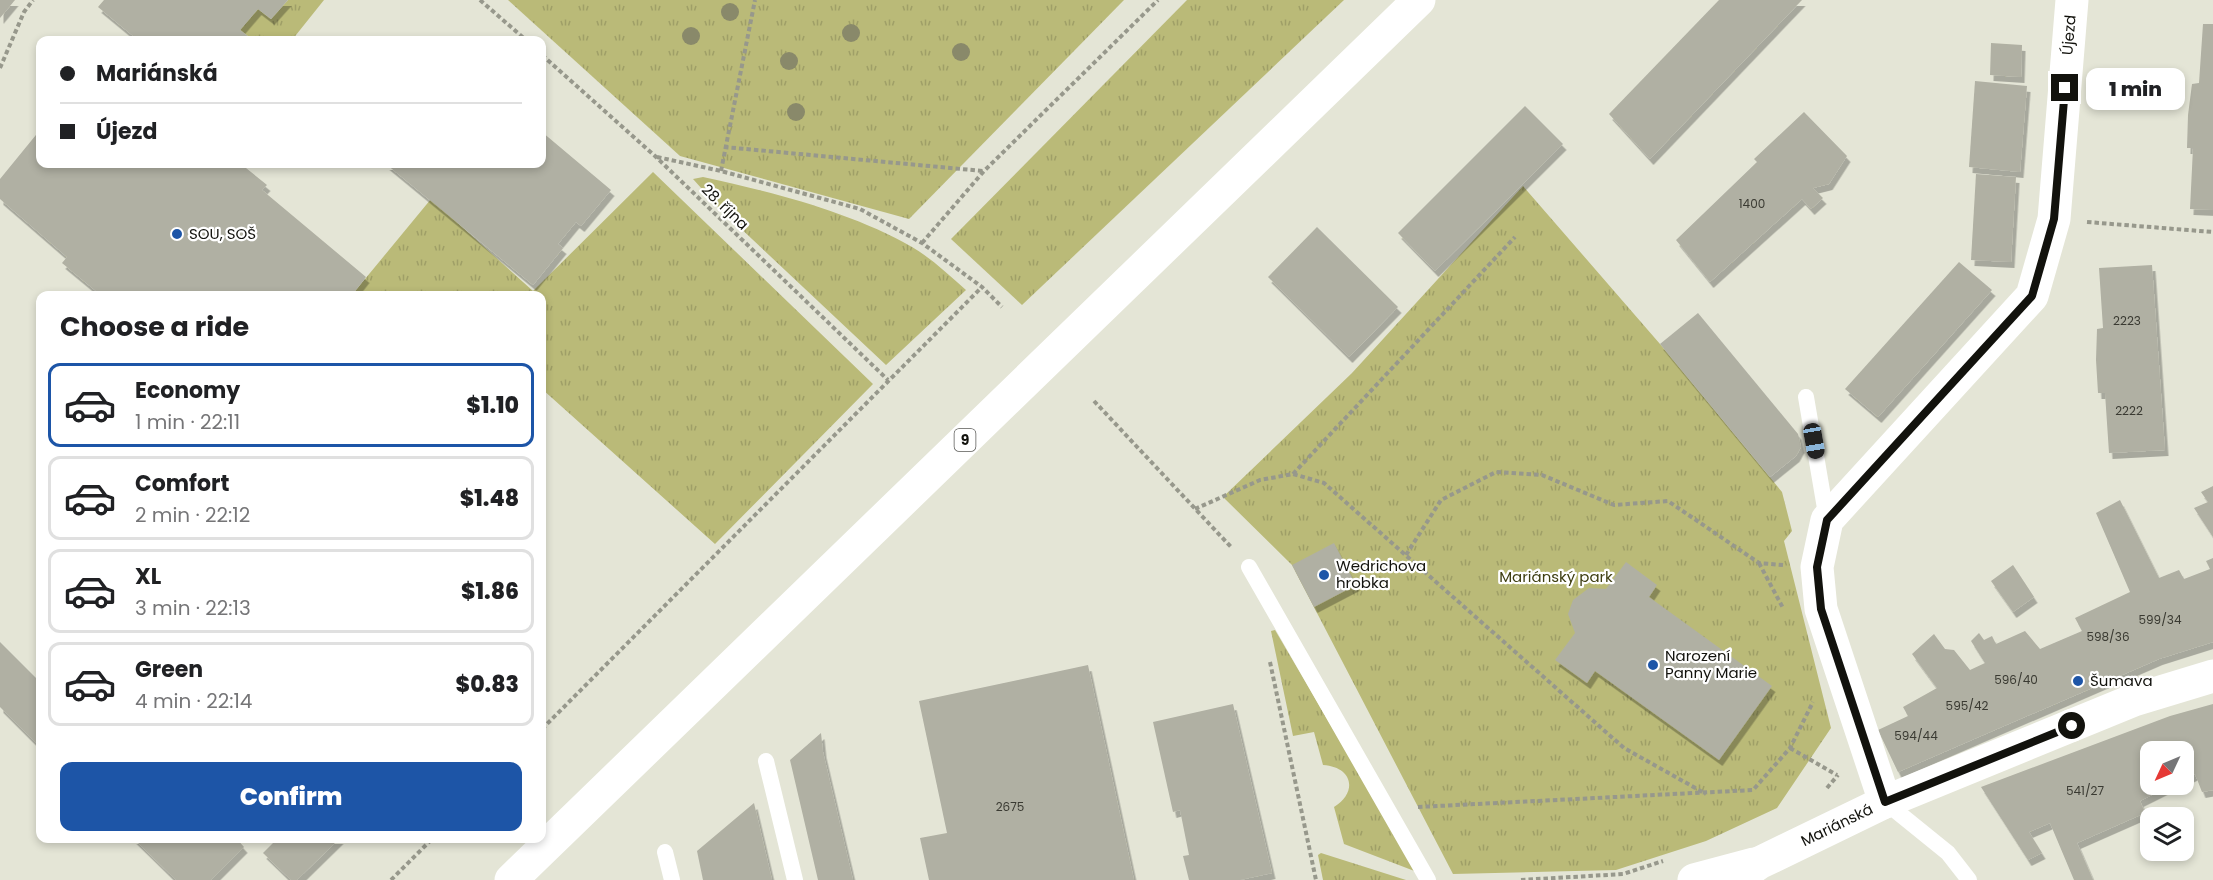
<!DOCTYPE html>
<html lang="en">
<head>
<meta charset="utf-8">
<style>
  :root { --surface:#fff; --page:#f2f2f2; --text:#202124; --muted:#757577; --line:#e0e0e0; --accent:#1d55a7 }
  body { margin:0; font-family:Poppins,sans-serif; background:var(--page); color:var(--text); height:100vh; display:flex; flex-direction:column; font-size:22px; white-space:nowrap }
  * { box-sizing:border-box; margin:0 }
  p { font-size:20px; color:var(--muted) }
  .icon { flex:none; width:33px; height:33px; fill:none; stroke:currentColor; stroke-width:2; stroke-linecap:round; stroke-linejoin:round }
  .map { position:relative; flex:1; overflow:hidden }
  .details { position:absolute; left:36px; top:291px; width:510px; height:552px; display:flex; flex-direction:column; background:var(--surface); border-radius:12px; box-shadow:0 3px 9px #0003 }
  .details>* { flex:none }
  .guide { position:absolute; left:36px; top:36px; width:510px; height:132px; border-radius:12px; box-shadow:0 3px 9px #0003; display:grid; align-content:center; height:132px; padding:0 24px; background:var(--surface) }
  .needle { width:39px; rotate:226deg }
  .buttons { position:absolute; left:2140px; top:741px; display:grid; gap:12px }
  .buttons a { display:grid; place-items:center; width:54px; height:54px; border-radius:12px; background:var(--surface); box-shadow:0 3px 9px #0003; font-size:30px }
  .end { position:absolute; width:27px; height:27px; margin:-14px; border:8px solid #12120d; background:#fff; box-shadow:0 0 0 3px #fff }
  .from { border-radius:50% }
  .bubble { position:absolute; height:42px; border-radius:12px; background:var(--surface); box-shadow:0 3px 9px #0003; font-size:20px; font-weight:800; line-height:42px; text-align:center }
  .car { position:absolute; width:18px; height:36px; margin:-18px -9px; border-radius:8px; box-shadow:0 0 4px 2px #0007; background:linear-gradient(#222 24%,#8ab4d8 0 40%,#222 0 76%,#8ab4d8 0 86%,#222 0) }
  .guide b { display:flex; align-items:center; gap:21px; height:57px; font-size:22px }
  .guide b+b { border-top:2px solid var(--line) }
  .guide i { width:15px; height:15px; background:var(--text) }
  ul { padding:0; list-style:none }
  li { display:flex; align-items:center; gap:18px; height:84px; margin:0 12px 9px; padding:0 12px; border:3px solid var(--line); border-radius:12px }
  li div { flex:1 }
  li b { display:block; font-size:22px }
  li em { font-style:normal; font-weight:800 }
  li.on { border-color:var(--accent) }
  li>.icon { width:54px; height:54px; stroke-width:1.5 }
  h2 { padding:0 24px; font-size:27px; line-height:72px }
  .button { display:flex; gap:12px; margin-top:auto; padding:12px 24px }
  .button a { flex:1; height:69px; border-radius:12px; background:var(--accent); color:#fff; font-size:24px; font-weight:800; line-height:69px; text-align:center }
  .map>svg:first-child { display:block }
  .grass { fill:url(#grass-tufts) }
  .building { fill:#b0b0a3; filter:url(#shadow) }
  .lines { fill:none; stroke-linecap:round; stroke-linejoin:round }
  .path { stroke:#97988c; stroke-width:4; stroke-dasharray:4.5 3; stroke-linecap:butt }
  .lane { stroke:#fff; stroke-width:16 }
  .street { stroke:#fff; stroke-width:33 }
  .primary { stroke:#fff; stroke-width:33 }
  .tree { fill:#89896a }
  .route { stroke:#12120d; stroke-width:8 }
  .poi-dot { fill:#1d55a7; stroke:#fff; stroke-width:2 }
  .labels { text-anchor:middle; stroke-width:4.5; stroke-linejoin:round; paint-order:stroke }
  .number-label { font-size:12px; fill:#3a3a32 }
  .shield { fill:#fff; stroke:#595956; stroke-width:1.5 }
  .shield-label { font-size:14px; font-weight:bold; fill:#12120d }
  .street-label { font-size:15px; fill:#12120d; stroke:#fff }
  .poi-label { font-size:15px; fill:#12120d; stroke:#fff; text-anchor:start }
  .park-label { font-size:15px; fill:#3e3e11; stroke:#fff }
</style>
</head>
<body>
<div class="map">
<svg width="2213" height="880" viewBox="0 0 2213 880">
  <defs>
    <pattern id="grass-tufts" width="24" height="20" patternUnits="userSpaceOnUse" patternTransform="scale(1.5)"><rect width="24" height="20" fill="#baba78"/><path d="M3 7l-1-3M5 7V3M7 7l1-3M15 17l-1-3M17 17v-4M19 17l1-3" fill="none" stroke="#9f9f67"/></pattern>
    <filter id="shadow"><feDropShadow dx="3.5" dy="6" stdDeviation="0" flood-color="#0004"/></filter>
  </defs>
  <rect width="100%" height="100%" fill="#e4e5d6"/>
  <g class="grass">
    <path d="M288 0H324L292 40H253L240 30 258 9 271 19Z"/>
    <path d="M508 0H1124L909 219 680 156Z"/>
    <path d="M1187 0H1344L1022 305 951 239Z"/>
    <path d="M653 172 873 384 715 544 542 389V296H351L431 199 533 291Z"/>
    <path d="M703 177C772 192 851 212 912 247 931 258 949 275 966 290L886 365 720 209 693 179Z"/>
    <path d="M1523 186 1660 344 1782 492 1792 531 1784 541 1831 728 1777 808 1706 841 1616 870 1453 874 1292 565 1223 497 1352 373Z"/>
    <path d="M1275 630 1417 872 1344 844 1334 807C1358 792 1353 767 1323 765L1314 732 1293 736 1271 631Z"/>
    <path d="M1321 853 1406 880H1323L1318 855Z"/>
  </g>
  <g class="building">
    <path d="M0 0H15L0 18Z"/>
    <path d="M104 0H288L271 19 258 9 240 30 253 40H138L98 7Z"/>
    <path d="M1719 0H1802L1650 159 1609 114Z"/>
    <path d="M2203 24H2213V210L2190 209 2193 148H2187L2188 115 2192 84 2199 83Z"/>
    <path d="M1991 43 2022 45 2021 77 1990 75Z"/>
    <path d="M1975 81 2027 86 2020 172 1969 167Z"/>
    <path d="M1525 106 1563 144 1435 271 1398 233Z"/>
    <path d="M1804 112 1847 156 1829 184 1813 188 1823 198 1811 209 1802 199 1710 282 1676 240 1757 162 1754 159Z"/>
    <path d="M40 130V164H241L267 185 262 190 366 277 351 296H102L62 263 67 257 0 199V179Z"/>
    <path d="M542 132 611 190 581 226 576 222 558 244 563 248 533 285 386 164H542Z"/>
    <path d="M1976 174 2016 177 2011 262 1971 260Z"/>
    <path d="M1317 227 1398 307 1349 357 1268 277Z"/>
    <path d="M1959 262 1992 290 1878 417 1845 389Z"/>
    <path d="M2152 265 2165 450 2109 453 2105 393H2098L2096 360 2097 329 2103 328 2099 268Z"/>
    <path d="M1698 313 1798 434 1801 447 1796 456 1770 477 1660 344Z"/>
    <path d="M2213 486V537L2194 508 2208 502 2201 492Z"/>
    <path d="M2120 500 2159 578 2179 570 2184 579 2210 569 2206 561 2213 558V642L2159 659 1898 772 1878 730 1908 716 1903 707 1937 688 1912 654 1934 634 1945 649 1954 650 1970 670 1985 663 1971 641 1979 633 1984 640 1992 636 1996 644 2025 631 2040 649 2082 631 2075 618 2130 592 2096 513Z"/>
    <path d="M1334 543 1356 585 1314 607 1292 565Z"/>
    <path d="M1626 562 1657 585 1649 597 1772 686 1719 760 1595 671 1587 683 1555 660 1575 633 1568 614 1573 600 1589 588 1606 589Z"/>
    <path d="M2013 565 2034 597 2013 612 1991 581Z"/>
    <path d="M0 642 40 682V747L0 707Z"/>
    <path d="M1088 665 1134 880H929L920 838 947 833 919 701Z"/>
    <path d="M1233 704 1272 873 1240 880H1189L1183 856 1189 855 1180 810 1173 812 1153 722Z"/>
    <path d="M2213 704V790L2202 792 2195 774 2184 780V752H2151V784H2174L2140 801 2145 813 2077 843 2093 880H2074L2050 823 2029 832 2042 853 2028 860 1981 787 2170 716Z"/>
    <path d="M821 733 823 752 853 880H818L790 760Z"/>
    <path d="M754 803 772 880H703L697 851Z"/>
    <path d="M133 838H236L244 847 211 880H176Z"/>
    <path d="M278 838H340L297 880H291L263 853Z"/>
  </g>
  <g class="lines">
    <g class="path">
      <path d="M480 0 526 40"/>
      <path d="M542 55 655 156 888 380"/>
      <path d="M0 68 24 12 33 0"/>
      <path d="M724 147 983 171"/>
      <path d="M657 157 721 171 860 209 922 243 982 287 1002 307"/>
      <path d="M721 171 755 0"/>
      <path d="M2087 222 2213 232"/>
      <path d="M922 243 984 171 1158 0"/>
      <path d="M1094 401 1231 547"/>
      <path d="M1293 474 1515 237"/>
      <path d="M1195 509 1260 480 1293 474 1324 483 1624 748 1706 794"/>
      <path d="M1406 555 1441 500 1496 472 1542 475 1614 505 1668 501 1759 563 1783 565"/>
      <path d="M1759 563 1783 608"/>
      <path d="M1270 662 1316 880"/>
      <path d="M542 729 982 287"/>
      <path d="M1790 748 1837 775"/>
      <path d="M1827 788 1838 775"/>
      <path d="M1418 807 1753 790 1790 748 1813 702"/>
      <path d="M391 880 433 838"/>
      <path d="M1521 880 1623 874 1663 861"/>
    </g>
    <g class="lane">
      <path d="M1806 397 1827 520"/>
      <path d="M1249 567 1428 880"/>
      <path d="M766 761 795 880"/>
      <path d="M1885 802 1948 853 1969 880"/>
      <path d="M665 852 672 880"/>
    </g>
    <g class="street">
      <path d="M1885 802 1821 609 1817 567 1827 520 2032 296 2054 219 2072 0"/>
      <path d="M1694 880 1754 864"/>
      <path d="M1735 880 1759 863 1885 802 2134 700 2213 676"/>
    </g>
    <path class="primary" d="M511 880 1419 0"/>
  </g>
  <g class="tree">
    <circle cx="730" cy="12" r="9"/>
    <circle cx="851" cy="33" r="9"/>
    <circle cx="691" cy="36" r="9"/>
    <circle cx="961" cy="52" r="9"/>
    <circle cx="789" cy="61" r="9"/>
    <circle cx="796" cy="112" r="9"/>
  </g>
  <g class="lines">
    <path class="route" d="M2065 88 2054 219 2032 296 1827 520 1817 567 1821 609 1885 802 2072 726"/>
  </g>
  <g class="poi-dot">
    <circle cx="177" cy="234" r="6"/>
    <circle cx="1324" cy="575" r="6"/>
    <circle cx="1653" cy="665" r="6"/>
    <circle cx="2078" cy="681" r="6"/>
  </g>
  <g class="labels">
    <g class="number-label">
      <text x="1752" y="208">1400</text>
      <text x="2127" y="325">2223</text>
      <text x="2129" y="415">2222</text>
      <text x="2160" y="624">599/34</text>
      <text x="2108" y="641">598/36</text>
      <text x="2016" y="684">596/40</text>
      <text x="1967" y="710">595/42</text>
      <text x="1916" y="740">594/44</text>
      <text x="2085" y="795">541/27</text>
      <text x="1010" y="811">2675</text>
    </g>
    <rect class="shield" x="954.5" y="429" width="21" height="22" rx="4.5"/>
    <g class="shield-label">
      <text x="965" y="445">9</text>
    </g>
    <g class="street-label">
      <text transform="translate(2069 35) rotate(-85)" y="5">Újezd</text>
      <text transform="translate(725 207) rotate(44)" y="5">28. října</text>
      <text transform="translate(1837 825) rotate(-26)" y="5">Mariánská</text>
    </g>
    <g class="poi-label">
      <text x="189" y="239">SOU, SOŠ</text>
      <text x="1336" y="571">Wedrichova<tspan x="1336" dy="17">hrobka</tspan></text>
      <text x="1665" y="661">Narození<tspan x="1665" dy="17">Panny Marie</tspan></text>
      <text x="2090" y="686">Šumava</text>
    </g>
    <g class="park-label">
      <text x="1556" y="582">Mariánský park</text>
    </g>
  </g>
</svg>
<div class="buttons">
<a><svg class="needle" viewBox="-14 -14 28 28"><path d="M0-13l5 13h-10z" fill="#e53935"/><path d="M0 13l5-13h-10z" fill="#757577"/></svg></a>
<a><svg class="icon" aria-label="layers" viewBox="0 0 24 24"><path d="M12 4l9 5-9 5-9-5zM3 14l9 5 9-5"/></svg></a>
</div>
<i class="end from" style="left:2072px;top:726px"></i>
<i class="end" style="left:2065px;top:88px"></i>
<div class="bubble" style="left:2086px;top:68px;width:99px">1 min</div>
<i class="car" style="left:1814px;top:441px;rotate:170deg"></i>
<div class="guide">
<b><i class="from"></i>Mariánská</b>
<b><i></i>Újezd</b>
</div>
<section class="details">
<h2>Choose a ride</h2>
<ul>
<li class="on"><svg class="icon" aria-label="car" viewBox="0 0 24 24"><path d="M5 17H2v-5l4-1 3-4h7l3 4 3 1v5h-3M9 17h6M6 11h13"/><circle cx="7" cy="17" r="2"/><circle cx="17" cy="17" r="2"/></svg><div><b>Economy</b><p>1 min · 22:11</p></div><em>$1.10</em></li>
<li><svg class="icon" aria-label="car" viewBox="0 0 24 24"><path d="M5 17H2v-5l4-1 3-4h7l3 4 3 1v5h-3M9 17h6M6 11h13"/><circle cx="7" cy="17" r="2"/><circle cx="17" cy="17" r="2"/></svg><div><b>Comfort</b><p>2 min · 22:12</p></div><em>$1.48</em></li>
<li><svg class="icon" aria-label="car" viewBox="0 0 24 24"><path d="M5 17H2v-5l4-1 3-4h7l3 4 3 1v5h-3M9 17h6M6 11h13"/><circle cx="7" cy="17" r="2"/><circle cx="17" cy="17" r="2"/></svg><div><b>XL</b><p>3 min · 22:13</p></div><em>$1.86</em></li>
<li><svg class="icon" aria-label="car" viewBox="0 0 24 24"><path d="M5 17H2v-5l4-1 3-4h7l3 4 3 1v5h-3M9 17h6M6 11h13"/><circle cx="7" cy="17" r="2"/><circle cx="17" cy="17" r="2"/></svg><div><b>Green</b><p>4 min · 22:14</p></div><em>$0.83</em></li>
</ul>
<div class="button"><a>Confirm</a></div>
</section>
</div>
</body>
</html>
